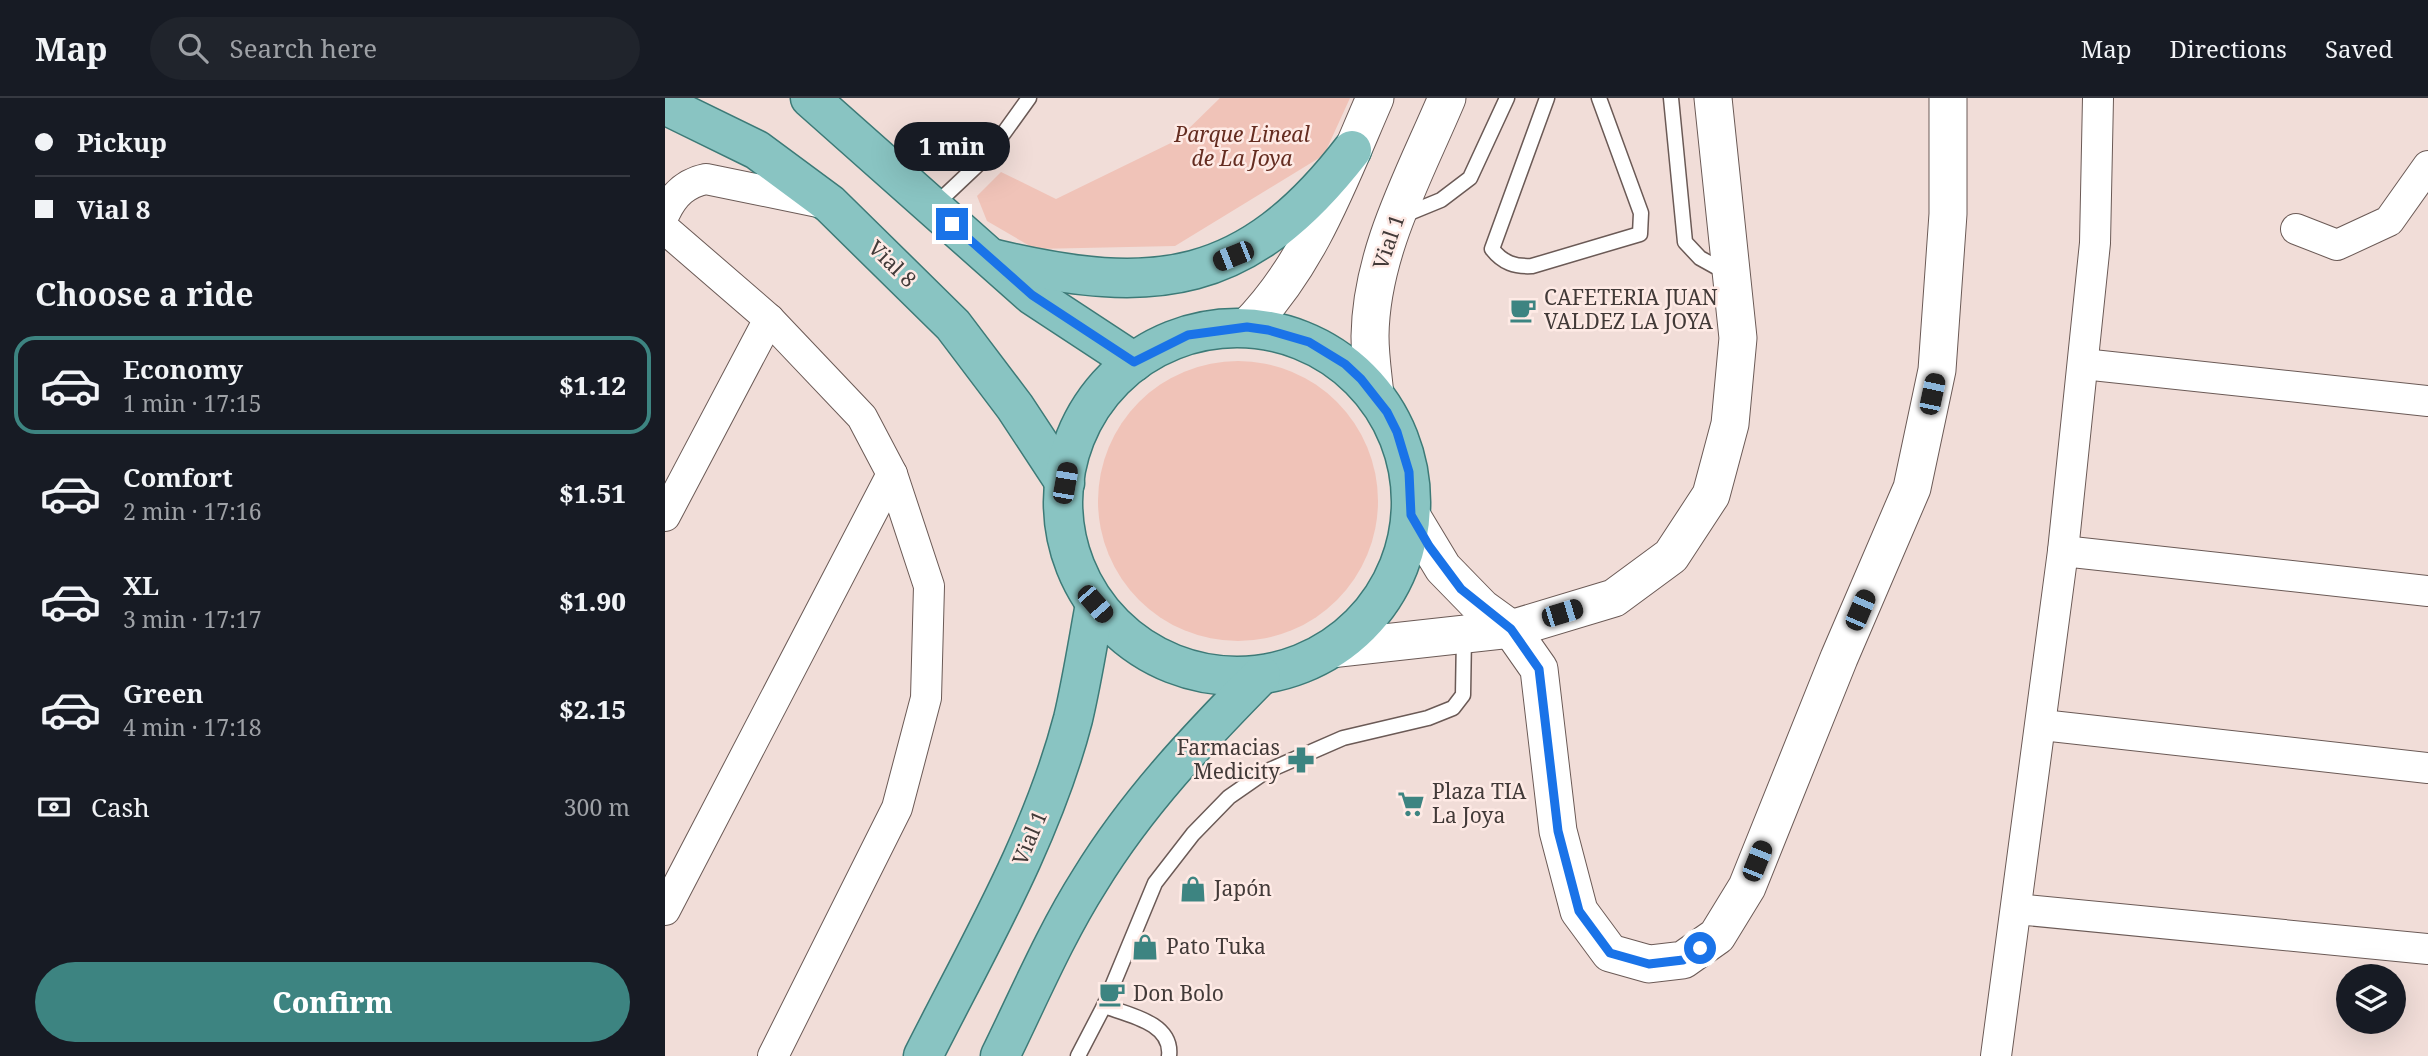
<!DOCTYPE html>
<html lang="en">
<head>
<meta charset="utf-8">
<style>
  :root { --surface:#171b24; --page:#20242c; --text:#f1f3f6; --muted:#9ea1a6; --line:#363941; --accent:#3d8481 }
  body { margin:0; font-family:"Noto Serif",serif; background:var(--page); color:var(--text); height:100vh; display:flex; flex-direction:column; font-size:26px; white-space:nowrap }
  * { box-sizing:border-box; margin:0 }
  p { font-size:23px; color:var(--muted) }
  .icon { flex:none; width:38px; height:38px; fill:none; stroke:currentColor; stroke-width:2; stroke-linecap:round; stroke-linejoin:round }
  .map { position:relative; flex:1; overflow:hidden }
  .side { display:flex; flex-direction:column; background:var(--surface); width:665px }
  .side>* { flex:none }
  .guide { display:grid; align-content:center; height:154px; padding:0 35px; background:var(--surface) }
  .controls { position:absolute; left:1671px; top:866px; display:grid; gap:14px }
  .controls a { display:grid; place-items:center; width:70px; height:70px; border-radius:50%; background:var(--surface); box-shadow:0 7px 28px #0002; font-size:35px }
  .end { position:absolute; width:32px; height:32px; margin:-16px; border:9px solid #1a73e8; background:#fff; box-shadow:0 0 0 4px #fff }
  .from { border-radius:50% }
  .bubble { position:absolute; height:49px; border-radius:24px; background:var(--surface); box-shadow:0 7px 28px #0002; font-size:23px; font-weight:800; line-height:49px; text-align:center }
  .car { position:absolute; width:21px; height:42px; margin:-21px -10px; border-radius:9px; box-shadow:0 0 5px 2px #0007; background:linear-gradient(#222 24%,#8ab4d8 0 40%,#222 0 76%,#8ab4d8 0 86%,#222 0) }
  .guide b { display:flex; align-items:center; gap:24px; height:66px; font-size:26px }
  .guide b+b { border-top:2px solid var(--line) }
  .guide i { width:18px; height:18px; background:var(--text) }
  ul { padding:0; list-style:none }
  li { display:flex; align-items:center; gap:21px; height:98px; margin:0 14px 10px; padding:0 21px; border:4px solid transparent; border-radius:21px }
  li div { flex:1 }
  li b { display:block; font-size:26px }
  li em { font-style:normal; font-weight:800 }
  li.active { border-color:var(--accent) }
  li>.icon { width:63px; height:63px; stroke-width:1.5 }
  h2 { padding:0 35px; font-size:32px; line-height:84px }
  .pay { display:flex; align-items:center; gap:18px; height:77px; padding:0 35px; font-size:26px }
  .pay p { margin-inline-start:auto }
  .primary-button { display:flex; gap:14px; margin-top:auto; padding:14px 35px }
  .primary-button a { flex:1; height:80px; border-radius:42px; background:var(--accent); color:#fff; font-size:28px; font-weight:800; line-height:80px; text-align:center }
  header { display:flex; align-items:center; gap:42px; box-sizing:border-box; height:98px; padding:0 35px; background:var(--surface); border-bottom:2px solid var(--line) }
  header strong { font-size:33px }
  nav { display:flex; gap:38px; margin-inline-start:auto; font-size:24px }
  .search { width:490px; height:63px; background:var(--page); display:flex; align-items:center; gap:18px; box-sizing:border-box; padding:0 24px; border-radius:38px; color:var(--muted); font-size:26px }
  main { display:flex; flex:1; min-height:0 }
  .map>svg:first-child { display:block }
  .green { fill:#f0c3b8 }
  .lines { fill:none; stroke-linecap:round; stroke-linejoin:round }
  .service-casing { stroke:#6b5a56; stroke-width:17 }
  .minor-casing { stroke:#6b5a56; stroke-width:32 }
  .tertiary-casing { stroke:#6b5a56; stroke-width:39 }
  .primary-casing { stroke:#3d7a77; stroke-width:41 }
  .service { stroke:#fff; stroke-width:14 }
  .minor { stroke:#fff; stroke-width:30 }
  .tertiary { stroke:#fff; stroke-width:37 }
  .primary { stroke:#89c4c2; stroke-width:38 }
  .route { stroke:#1a73e8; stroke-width:9 }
  .labels { text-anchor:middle; stroke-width:5; stroke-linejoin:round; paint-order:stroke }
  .park-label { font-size:21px; font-style:italic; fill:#652d21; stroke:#feeae5 }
  .street-label { font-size:21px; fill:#423a38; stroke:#feeae5 }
  .poi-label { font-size:21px; fill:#423a38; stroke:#feeae5; text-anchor:start }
</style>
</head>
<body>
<header>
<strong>Map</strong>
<div class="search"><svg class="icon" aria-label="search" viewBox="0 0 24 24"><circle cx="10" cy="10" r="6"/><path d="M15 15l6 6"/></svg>Search here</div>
<nav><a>Map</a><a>Directions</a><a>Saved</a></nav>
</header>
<main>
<section class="side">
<div class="guide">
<b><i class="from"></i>Pickup</b>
<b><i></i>Vial 8</b>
</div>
<h2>Choose a ride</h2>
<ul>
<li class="active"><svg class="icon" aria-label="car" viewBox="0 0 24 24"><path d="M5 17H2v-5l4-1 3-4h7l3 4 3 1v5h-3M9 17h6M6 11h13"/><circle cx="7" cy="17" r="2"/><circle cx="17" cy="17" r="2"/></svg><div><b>Economy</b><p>1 min · 17:15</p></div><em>$1.12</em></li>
<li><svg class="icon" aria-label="car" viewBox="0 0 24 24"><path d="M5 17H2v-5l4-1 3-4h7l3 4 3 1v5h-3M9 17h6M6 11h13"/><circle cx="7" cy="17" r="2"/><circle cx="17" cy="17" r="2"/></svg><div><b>Comfort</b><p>2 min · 17:16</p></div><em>$1.51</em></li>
<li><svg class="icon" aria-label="car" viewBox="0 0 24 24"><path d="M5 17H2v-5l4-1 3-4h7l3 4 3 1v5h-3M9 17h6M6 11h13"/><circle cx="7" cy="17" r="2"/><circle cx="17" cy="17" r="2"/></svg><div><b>XL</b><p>3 min · 17:17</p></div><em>$1.90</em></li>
<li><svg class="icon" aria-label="car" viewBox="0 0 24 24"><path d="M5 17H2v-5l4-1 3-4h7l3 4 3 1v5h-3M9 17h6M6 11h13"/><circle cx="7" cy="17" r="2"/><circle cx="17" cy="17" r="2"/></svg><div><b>Green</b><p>4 min · 17:18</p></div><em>$2.15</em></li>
</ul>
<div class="pay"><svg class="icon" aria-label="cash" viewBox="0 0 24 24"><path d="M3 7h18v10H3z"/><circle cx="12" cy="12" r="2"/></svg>Cash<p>300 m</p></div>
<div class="primary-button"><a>Confirm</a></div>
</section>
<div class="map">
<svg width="1763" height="958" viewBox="0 0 1763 958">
  <rect width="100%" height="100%" fill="#f1ddd8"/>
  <g class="green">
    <path d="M555 0H685L659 57 510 148 370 151 322 123 312 98 336 74 391 101 512 42Z"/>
    <circle cx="573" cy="403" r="140"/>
  </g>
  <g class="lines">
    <g class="service-casing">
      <g id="service">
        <path d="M882 0 827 151C838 165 850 169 867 168L975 136 976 115 934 0"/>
        <path d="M1006 0 1020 144 1035 160 1062 175"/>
        <path d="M269 108 323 57 364 0"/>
        <path d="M737 118 776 102 805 80 842 0"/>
        <path d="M439 908C464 917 508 925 504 958"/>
        <path d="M413 958 439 908 490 785 528 736 564 699 600 674 678 640 763 620 788 610 798 597 799 537"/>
      </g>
    </g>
    <g class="minor-casing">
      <g id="minor">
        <path d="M0 115C9 96 21 85 41 81L158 105"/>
        <path d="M0 131 104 221 197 319 227 376 264 488 261 600 232 710 108 958"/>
        <path d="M1631 131 1672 147 1724 123 1763 68"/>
        <path d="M1418 266 1763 303"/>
        <path d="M0 418 104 221"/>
        <path d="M1398 453 1763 493"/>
        <path d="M1377 627 1763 670"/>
        <path d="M1351 811 1763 851"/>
        <path d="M0 812 227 376"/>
        <path d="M1331 958 1398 453 1430 145 1433 0"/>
      </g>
    </g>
    <g class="tertiary-casing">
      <g id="tertiary">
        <path d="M582 229C644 167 675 80 710 0"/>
        <path d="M710 297C708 277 705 258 705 238 706 154 750 76 782 0"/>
        <path d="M746 417 778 470 817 510 846 531 874 571 893 733 914 813 945 855 984 866 1018 862 1052 838 1082 789 1174 560 1247 390 1272 272 1283 116V0"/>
        <path d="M665 551 846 531 949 500 1006 458 1046 397 1065 326 1073 240 1048 0"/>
      </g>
    </g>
    <g class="primary-casing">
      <g id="primary">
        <path d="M145 0 367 197 469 264"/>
        <path d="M0 7 92 52 165 106 288 227 350 309 400 385"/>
        <path d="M330 161C490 199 582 188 687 52"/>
        <circle cx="572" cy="404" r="174"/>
        <path d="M258 958C313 849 377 740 408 621 417 583 423 544 430 506"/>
        <path d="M335 958C364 899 390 837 425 782 472 705 533 641 596 577"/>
      </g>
    </g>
    <use href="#service" class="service"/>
    <use href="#minor" class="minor"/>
    <use href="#tertiary" class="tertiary"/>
    <use href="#primary" class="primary"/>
  </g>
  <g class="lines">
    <path class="route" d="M287 126 367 197 469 264 523 237 582 229 603 232 644 244 680 266 696 281 722 314 732 334 744 374 746 417 764 448 796 491 846 531 874 571 893 733 914 813 945 855 984 866 1018 862 1035 850"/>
  </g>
  <defs>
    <g id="cafe-bare" transform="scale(2.1)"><path d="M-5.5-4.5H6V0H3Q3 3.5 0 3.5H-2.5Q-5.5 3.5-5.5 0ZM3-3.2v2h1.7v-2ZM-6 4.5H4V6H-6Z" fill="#3d8481" stroke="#feeae5" stroke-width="2.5" paint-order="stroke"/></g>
    <g id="pharmacy-bare" transform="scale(2.1)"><path d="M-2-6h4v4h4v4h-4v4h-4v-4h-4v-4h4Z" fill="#3d8481" stroke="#feeae5" stroke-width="2.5" paint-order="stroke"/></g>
    <g id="supermarket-bare" transform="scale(2.1)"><path d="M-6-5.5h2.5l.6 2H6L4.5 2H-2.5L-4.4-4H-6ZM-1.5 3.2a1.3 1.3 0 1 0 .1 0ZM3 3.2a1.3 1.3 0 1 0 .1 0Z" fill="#3d8481" stroke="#feeae5" stroke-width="2.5" paint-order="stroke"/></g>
    <g id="shop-bare" transform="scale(2.1)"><path d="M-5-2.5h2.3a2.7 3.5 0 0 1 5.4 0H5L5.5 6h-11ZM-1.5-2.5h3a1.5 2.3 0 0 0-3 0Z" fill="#3d8481" stroke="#feeae5" stroke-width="2.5" paint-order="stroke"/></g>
  </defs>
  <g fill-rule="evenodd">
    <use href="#cafe-bare" x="858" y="212"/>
    <use href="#pharmacy-bare" x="636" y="662"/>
    <use href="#supermarket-bare" x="746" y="706"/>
    <use href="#shop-bare" x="528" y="791"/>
    <use href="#shop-bare" x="480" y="849"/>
    <use href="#cafe-bare" x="447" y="896"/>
  </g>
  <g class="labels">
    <g class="park-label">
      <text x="577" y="44">Parque Lineal<tspan x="577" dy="24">de La Joya</tspan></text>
    </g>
    <g class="street-label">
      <text transform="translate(724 144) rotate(-71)" y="7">Vial 1</text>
      <text transform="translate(227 166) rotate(44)" y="7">Vial 8</text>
      <text transform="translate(365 740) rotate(-67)" y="7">Vial 1</text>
    </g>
    <g class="poi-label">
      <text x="879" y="207">CAFETERIA JUAN<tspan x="879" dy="24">VALDEZ LA JOYA</tspan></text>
      <text x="615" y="657" text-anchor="end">Farmacias<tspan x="615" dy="24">Medicity</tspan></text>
      <text x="767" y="701">Plaza TIA<tspan x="767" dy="24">La Joya</tspan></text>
      <text x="549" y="798">Japón</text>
      <text x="501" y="856">Pato Tuka</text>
      <text x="468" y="903">Don Bolo</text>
    </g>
  </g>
</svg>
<div class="controls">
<a><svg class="icon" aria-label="layers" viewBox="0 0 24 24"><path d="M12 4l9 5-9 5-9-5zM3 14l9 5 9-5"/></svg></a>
</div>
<i class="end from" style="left:1035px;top:850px"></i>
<i class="end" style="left:287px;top:126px"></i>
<div class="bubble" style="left:229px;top:24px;width:116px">1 min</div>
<i class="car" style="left:568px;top:158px;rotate:248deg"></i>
<i class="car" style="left:1267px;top:296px;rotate:12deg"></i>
<i class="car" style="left:400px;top:385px;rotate:10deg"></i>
<i class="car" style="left:430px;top:506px;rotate:139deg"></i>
<i class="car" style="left:1195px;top:512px;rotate:23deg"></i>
<i class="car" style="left:897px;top:515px;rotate:73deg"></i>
<i class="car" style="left:1092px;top:763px;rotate:22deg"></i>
</div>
</main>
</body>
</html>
